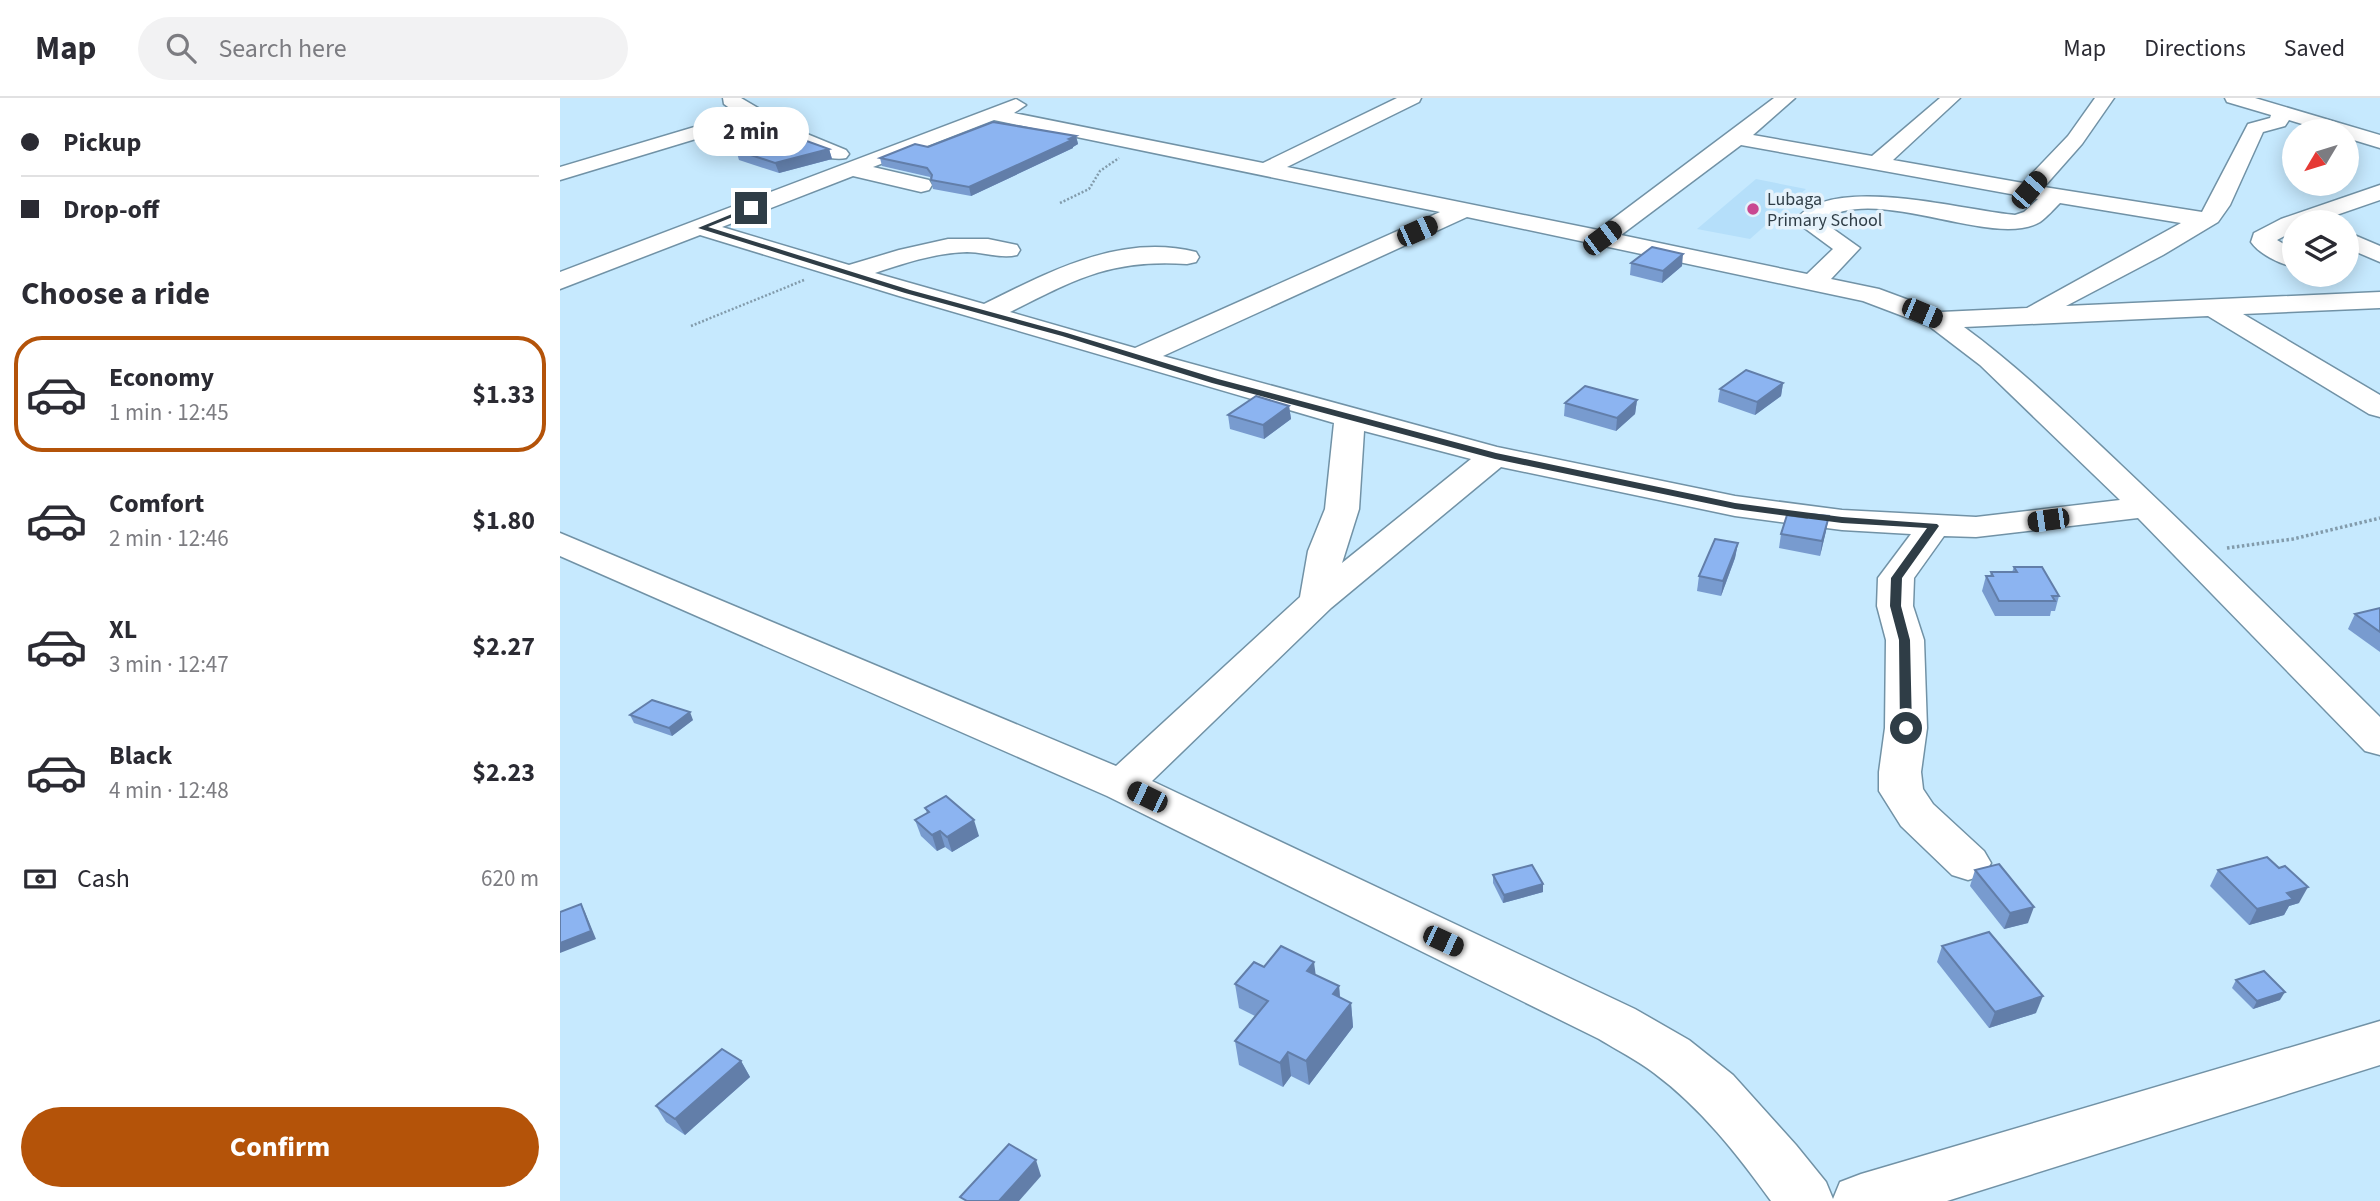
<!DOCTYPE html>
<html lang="en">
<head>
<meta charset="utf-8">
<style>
  :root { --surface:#fff; --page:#f2f2f3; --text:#2b2b33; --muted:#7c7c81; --line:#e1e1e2; --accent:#b45309 }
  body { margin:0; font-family:"Source Sans 3",sans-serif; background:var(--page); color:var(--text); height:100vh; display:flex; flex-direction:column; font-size:26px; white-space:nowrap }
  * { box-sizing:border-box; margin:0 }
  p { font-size:23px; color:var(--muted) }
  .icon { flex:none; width:38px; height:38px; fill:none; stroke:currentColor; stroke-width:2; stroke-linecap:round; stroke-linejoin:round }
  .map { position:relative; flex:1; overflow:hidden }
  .sheet { display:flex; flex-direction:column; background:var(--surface); width:560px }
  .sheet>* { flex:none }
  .banner { display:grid; align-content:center; height:154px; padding:0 21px; background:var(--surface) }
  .needle { width:46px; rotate:232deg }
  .tools { position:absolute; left:1722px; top:21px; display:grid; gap:14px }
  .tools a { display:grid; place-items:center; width:77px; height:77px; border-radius:50%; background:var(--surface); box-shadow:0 4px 18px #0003; font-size:35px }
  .end { position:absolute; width:32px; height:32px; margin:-16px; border:9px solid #2f3d46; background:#fff; box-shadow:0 0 0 4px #fff }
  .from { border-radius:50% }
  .bubble { position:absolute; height:49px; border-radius:24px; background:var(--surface); box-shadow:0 4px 18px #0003; font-size:23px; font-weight:700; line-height:49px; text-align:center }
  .car { position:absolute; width:21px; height:42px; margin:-21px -10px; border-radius:9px; box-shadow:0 0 5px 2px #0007; background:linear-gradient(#222 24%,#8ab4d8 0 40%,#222 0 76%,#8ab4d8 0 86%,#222 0) }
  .banner b { display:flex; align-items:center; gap:24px; height:66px; font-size:26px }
  .banner b+b { border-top:2px solid var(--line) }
  .banner i { width:18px; height:18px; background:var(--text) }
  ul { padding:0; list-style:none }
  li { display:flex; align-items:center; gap:21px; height:116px; margin:0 14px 10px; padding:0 7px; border:4px solid transparent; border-radius:28px }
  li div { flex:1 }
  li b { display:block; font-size:26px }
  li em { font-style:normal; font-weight:700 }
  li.current { border-color:var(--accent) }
  li>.icon { width:63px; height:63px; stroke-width:1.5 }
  h2 { padding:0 21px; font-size:32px; line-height:84px }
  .pay { display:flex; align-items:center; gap:18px; height:77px; padding:0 21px; font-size:26px }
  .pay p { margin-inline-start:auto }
  .action { display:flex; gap:14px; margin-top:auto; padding:14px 21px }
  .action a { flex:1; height:80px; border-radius:42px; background:var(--accent); color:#fff; font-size:28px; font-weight:700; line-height:80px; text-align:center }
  header { display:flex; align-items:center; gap:42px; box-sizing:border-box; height:98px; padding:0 35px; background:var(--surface); border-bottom:2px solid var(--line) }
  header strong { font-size:33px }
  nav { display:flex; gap:38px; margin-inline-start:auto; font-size:24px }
  .search { width:490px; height:63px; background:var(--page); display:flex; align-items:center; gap:18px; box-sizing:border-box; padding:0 24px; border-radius:38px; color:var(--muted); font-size:26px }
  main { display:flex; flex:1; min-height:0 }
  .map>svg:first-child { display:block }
  .built { fill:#b5dffa }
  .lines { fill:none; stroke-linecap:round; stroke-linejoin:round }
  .minor-casing { stroke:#7192a6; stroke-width:3 }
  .path-far1 { stroke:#829bab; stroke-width:2.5; stroke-dasharray:2 2; stroke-linecap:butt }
  .path { stroke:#829bab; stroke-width:3.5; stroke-dasharray:2.5 2.5; stroke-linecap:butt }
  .minor { fill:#fff; fill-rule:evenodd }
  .wall { fill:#789bcf }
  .shaded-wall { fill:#627ea9 }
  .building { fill:#8cb4f1; stroke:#627ea9; stroke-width:2 }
  .route { fill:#2f3d46 }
  .poi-dot { fill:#c94891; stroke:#e5f2fb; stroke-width:2.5 }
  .labels { text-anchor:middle; stroke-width:7; stroke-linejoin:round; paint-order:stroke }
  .far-poi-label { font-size:18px; fill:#2f3d46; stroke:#e5f2fb; text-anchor:start }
</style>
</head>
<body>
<header>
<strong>Map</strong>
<div class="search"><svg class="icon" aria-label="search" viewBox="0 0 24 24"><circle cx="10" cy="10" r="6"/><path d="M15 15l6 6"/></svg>Search here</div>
<nav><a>Map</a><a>Directions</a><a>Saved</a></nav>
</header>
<main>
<section class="sheet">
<div class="banner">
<b><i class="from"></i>Pickup</b>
<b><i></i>Drop-off</b>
</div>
<h2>Choose a ride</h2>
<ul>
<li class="current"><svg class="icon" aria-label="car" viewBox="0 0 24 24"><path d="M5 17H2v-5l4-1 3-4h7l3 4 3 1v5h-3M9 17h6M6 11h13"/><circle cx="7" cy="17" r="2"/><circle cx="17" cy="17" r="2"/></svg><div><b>Economy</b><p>1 min · 12:45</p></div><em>$1.33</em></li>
<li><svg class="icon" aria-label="car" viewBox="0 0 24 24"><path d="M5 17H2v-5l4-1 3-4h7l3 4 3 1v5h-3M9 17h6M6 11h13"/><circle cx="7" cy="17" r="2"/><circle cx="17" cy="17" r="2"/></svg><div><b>Comfort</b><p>2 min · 12:46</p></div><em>$1.80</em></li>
<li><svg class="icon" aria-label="car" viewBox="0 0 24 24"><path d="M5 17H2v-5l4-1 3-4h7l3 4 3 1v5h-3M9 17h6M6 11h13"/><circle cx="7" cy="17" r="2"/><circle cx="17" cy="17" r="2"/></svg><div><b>XL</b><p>3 min · 12:47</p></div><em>$2.27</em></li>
<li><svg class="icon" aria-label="car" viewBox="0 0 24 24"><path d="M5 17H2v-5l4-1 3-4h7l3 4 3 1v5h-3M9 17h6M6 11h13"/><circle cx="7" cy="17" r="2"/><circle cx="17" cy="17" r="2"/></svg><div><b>Black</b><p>4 min · 12:48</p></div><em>$2.23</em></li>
</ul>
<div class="pay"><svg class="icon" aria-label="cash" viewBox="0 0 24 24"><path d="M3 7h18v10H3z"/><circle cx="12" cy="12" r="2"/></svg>Cash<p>620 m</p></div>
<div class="action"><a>Confirm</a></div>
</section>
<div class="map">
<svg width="1820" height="1103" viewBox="0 0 1820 1103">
  <rect width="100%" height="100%" fill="#c6e9fe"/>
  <path class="built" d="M1196 81 1246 91 1190 141 1137 131Z"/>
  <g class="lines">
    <g class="minor-casing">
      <g id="minor">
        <path d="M163 0H181L230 29 286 52 289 56 286 60C262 66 213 36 192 24L0 82V69L178 16 164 6Z"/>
        <path d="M837 0H861L859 4 727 69 1038 132 1214 0H1235L1193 37 1312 58 1380 0H1400L1333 62 1463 85 1508 38 1535 0H1554L1522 46 1484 89 1642 114 1688 26 1710 20 1711 17 1667 4 1665 0H1695L1820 37V50L1787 40V33H1765L1729 22 1725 28 1703 34 1670 107 1658 124 1603 157 1506 208 1820 194V210L1683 216 1820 297V319L1809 316 1648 218 1404 229C1460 270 1510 319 1560 366 1648 449 1734 534 1820 619V657L1805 653 1578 420 1416 439 1384 438 1354 480 1353 508 1364 542 1367 630 1361 674 1363 691 1373 706 1424 753 1431 765 1424 777 1408 782 1392 777 1341 728 1319 693V674L1325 630 1326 542 1317 508 1318 480 1351 436 1282 432 1175 418 941 369 771 510 592 683 1075 911 1129 942 1173 977 1236 1047 1266 1084 1273 1101 1280 1084 1301 1076 1820 923V967L1387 1103H1211C1177 1056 1141 1010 1094 975 1077 962 1057 952 1039 941L547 698 0 458V435L556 668 740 499 748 453 765 411 774 325 339 198 140 137 0 191V174L456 1 466 7 454 15 703 65ZM434 22 880 114 575 250 450 214C516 181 551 161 627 166L636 164 639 159 636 154C560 135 489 174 424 206L315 175C345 165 375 155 407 154 424 154 441 161 457 157L460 152 457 147 428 141H388L339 152 289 167 162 129 293 78 361 94 369 92 372 87 369 82 313 69ZM1181 47 1478 101 1464 114 1455 117C1404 113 1269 74 1235 123L1273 151 1247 176 1061 137ZM1500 105 1621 125 1467 210 1381 214 1319 191 1271 181 1300 150 1262 123C1314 84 1433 152 1480 124 1487 119 1494 111 1500 105ZM907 119 1303 203 1369 228 1420 267 1560 402 1416 419 1282 412 1175 398 937 349 603 258ZM804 333 911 361 782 465 799 411Z"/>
        <path d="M1820 87V102L1756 124H1734V133L1717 142 1734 152V169C1720 166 1699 156 1691 144L1694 135 1721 121Z"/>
        <path d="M1787 134 1820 148V164L1787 150Z"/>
      </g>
    </g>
    <g class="path-far1">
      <path d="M500 105 529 91 540 73 559 60"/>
      <path d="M131 228 244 182"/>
    </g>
    <path class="path" d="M1667 450 1733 441 1820 420"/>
    <use href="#minor" class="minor"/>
  </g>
  <g class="wall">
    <path d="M516 38 518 46 513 49V50L411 98 373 91 370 79 322 68 320 60 368 49Z"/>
    <path d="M269 51 272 61 219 75 179 62 176 52Z"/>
    <path d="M1071 165 1122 168 1102 185 1070 177Z"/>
    <path d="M1223 285 1221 298 1195 317 1158 304 1160 291Z"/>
    <path d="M1077 302 1075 316 1056 333 1004 318 1005 305Z"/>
    <path d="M729 308 731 321 704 341 670 331 668 317Z"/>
    <path d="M1266 433 1260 458 1219 450 1221 436Z"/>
    <path d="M1178 445 1175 460 1161 498 1137 493 1139 478Z"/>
    <path d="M1454 469 1499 498 1495 513H1491L1490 518H1435L1422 493 1426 478H1430L1431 474H1452Z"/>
    <path d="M1820 510V554L1788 531 1795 516Z"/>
    <path d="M70 617 133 622 112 638 74 625Z"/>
    <path d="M365 710 419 738 392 754 385 749 377 753 361 738 355 722 367 715Z"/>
    <path d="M1415 772 1468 825 1444 831 1410 788Z"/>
    <path d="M1658 772 1739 805 1729 808 1724 817 1689 827 1650 788Z"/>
    <path d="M933 777 983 794 943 805 933 785Z"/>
    <path d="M1382 848 1476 915 1429 930 1377 864Z"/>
    <path d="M704 869 756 877 779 888 780 900 791 905 793 929 749 987 731 978 723 989 679 967 675 943 695 918 679 910 675 886Z"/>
    <path d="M1676 882 1720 902 1693 911 1672 890Z"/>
    <path d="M181 963 190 979 125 1037 106 1024 96 1008Z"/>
  </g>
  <g class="shaded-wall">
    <path d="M516 38 518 46 513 49V50L411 98 409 89Z"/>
    <path d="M269 51 272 61 219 75 215 65Z"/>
    <path d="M1123 156 1122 168 1102 185 1103 173Z"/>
    <path d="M1223 285 1221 298 1195 317 1197 304Z"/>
    <path d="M1077 302 1075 316 1056 333 1057 320Z"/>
    <path d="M729 308 731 321 704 341 703 327Z"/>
    <path d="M1269 418 1266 433 1260 458 1262 443Z"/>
    <path d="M1178 445 1175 460 1161 498 1163 483Z"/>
    <path d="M130 614 133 622 112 638 109 630Z"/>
    <path d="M414 722 419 738 392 754 387 739Z"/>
    <path d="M380 733 385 749 377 753 372 737Z"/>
    <path d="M983 786V794L943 805 944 797Z"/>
    <path d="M1748 789 1739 805 1729 808 1724 817 1689 827 1697 811 1727 795Z"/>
    <path d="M21 806 25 814 36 841 0 855V845Z"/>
    <path d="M1474 809 1468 825 1444 831 1450 815Z"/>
    <path d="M754 864 757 887 747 873Z"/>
    <path d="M779 888 781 912 773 896Z"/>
    <path d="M1725 894 1720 902 1693 911 1697 903Z"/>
    <path d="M1483 898 1476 915 1429 930 1435 914Z"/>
    <path d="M791 905 793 929 749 987 746 963Z"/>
    <path d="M728 954 731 978 723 989 720 965Z"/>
    <path d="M181 963 190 979 125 1037 115 1021Z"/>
    <path d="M476 1062 481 1078 459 1103H439Z"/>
  </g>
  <g class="building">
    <path d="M433 24 516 38 509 41 512 42 409 89 371 82 372 77 367 70 320 60 355 46 368 49Z"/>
    <path d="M230 37 269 51 215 65 176 52Z"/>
    <path d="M1092 149 1123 156 1103 173 1071 165Z"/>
    <path d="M1186 272 1223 285 1197 304 1160 291Z"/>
    <path d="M1025 288 1077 302 1057 320 1005 305Z"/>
    <path d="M696 298 729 308 703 327 668 317Z"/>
    <path d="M1248 416 1269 418 1262 443 1221 436 1227 417 1247 420Z"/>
    <path d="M1155 441 1178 445 1163 483 1139 478Z"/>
    <path d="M1454 469H1482L1499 498H1492L1495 503H1439L1426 478H1433L1431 474H1457Z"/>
    <path d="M1820 510V534L1795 516Z"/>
    <path d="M92 602 130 614 109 630 70 617Z"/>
    <path d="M386 698 414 722 387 739 380 733 372 737 355 722 369 714 365 710Z"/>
    <path d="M1707 759 1719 770 1725 768 1748 789 1727 795 1733 801 1697 811 1658 772Z"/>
    <path d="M1439 766 1474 809 1450 815 1415 772Z"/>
    <path d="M972 767 983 786 944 797 933 777Z"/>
    <path d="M21 806 31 833 0 845V814Z"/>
    <path d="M1429 834 1483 898 1435 914 1382 848Z"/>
    <path d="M721 848 754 864 747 873 779 888 773 896 791 905 746 963 728 954 720 965 675 943 708 903 675 886 694 864 704 869Z"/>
    <path d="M1704 873 1725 894 1697 903 1676 882Z"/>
    <path d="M162 951 181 963 115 1021 96 1008Z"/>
    <path d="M449 1046 476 1062 439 1103H407L400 1099Z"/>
  </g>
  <path class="route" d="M189 109 195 110 148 129 350 192 507 235 658 281 936 355 1175 405 1282 419 1377 426 1379 428 1342 480 1341 508 1350 542 1352 630 1346 634 1340 630 1339 542 1330 508 1331 480 1367 430 1282 425 1175 411 935 361 652 285 502 238 345 195 138 130Z"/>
  <circle class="poi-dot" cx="1193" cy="111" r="7"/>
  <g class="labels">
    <g class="far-poi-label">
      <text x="1207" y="107">Lubaga<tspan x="1207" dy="21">Primary School</tspan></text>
    </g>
  </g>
</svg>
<div class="tools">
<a><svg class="needle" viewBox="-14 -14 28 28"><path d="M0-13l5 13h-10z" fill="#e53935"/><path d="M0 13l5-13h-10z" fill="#7c7c81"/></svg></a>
<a><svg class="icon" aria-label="layers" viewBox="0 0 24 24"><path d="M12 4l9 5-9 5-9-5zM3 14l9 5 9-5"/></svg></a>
</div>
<i class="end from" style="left:1346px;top:630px"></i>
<i class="end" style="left:191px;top:110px"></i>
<div class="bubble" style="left:133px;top:9px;width:116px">2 min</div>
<i class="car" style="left:1469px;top:92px;rotate:41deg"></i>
<i class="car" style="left:857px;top:133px;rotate:66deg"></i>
<i class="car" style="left:1042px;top:140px;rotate:53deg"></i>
<i class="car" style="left:1362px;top:215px;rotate:113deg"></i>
<i class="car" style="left:1488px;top:422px;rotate:262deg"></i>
<i class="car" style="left:587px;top:699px;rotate:296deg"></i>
<i class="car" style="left:883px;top:843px;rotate:115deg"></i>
</div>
</main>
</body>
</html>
